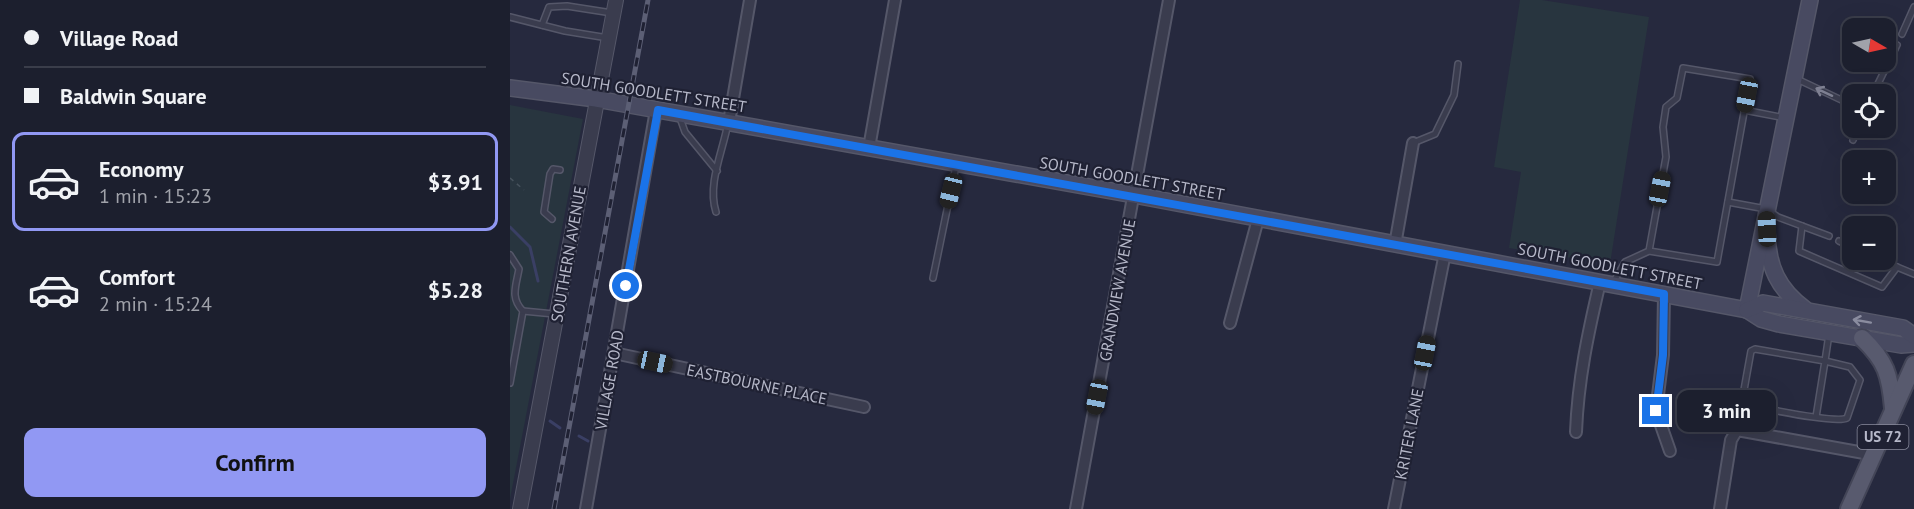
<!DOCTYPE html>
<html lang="en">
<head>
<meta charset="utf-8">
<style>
  :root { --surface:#1c1f2e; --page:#292c3a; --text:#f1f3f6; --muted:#a0a2aa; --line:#3a3d4a; --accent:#9198f3 }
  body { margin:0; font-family:"PT Sans",sans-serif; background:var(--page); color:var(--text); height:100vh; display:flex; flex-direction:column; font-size:22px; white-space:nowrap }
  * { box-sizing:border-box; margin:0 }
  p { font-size:20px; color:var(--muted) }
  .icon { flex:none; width:33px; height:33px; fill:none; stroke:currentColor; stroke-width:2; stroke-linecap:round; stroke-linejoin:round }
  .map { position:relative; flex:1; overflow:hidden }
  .side { display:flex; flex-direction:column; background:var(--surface); width:510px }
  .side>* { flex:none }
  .top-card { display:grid; align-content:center; height:132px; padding:0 24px; background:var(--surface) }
  .needle { width:39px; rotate:99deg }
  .tools { position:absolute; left:1332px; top:18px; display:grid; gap:12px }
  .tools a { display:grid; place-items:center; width:54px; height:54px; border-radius:12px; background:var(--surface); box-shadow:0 6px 24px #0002,0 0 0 2px var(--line); font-size:30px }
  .end { position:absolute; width:27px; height:27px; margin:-14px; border:8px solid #1a73e8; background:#fff; box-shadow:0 0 0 3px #fff }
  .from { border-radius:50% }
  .bubble { position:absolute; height:42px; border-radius:12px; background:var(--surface); box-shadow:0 6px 24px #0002,0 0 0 2px var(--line); font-size:20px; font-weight:700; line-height:42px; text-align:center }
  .car { position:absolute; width:18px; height:36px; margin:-18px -9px; border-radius:8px; box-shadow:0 0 4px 2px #0007; background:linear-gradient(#222 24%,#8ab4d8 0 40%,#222 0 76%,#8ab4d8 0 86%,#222 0) }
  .top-card b { display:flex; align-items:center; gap:21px; height:57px; font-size:22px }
  .top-card b+b { border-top:2px solid var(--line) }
  .top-card i { width:15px; height:15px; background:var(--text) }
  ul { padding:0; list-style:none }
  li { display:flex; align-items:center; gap:18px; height:99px; margin:0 12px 9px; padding:0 12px; border:3px solid transparent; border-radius:12px }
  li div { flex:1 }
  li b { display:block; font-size:22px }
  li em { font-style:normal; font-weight:700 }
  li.on { border-color:var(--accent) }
  li>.icon { width:54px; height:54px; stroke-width:1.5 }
  .cta { display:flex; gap:12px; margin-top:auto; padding:12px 24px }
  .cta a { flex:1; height:69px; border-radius:12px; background:var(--accent); color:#111; font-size:24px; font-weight:700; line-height:69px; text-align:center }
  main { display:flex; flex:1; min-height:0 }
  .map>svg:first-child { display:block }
  .green { fill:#28353f }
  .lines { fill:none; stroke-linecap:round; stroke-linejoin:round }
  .stream { stroke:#3a3f64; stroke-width:3 }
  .service-casing { stroke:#555769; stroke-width:8 }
  .minor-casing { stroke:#555769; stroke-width:14 }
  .tertiary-casing { stroke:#555769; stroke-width:16 }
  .secondary-casing { stroke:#555769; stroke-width:18 }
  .primary-casing { stroke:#434557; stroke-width:20 }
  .path { stroke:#46525c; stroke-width:1.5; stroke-dasharray:4.5 4.5; stroke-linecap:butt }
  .service { stroke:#3a3c4e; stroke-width:5 }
  .minor { stroke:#3a3c4e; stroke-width:10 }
  .tertiary { stroke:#3a3c4e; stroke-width:14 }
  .secondary { stroke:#484a61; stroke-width:15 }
  .primary { stroke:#585a6e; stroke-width:16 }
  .rail-casing { stroke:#5c5f75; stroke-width:5 }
  .rail { stroke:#1f2133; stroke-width:3; stroke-dasharray:9; stroke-linecap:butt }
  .oneway { stroke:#7e8092 }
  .oneway2 { stroke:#8a8c9f }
  .route { stroke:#1a73e8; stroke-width:8 }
  .labels { text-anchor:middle; stroke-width:4.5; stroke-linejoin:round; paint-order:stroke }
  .shield { fill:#1f2133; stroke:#898b9c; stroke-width:1.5 }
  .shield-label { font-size:15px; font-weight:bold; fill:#b6b8c9 }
  .street-label { font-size:16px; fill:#b6b8c9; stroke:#1f2133 }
</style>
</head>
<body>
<main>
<section class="side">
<div class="top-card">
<b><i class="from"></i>Village Road</b>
<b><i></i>Baldwin Square</b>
</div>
<ul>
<li class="on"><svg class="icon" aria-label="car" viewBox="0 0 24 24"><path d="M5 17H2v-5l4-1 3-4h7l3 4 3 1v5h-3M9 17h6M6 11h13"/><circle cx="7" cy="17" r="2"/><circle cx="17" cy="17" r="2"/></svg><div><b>Economy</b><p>1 min · 15:23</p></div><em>$3.91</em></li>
<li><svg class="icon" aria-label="car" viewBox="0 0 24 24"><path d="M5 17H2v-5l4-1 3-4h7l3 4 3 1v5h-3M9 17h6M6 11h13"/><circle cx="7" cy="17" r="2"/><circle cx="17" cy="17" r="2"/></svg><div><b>Comfort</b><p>2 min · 15:24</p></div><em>$5.28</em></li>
</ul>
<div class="cta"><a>Confirm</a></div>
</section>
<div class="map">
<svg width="1404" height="509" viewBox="0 0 1404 509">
  <rect width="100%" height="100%" fill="#26293e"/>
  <g class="green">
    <path d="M1010 0H1032L1139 17 1100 264 999 248 1011 172 984 167Z"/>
    <path d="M0 105 73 119 0 499Z"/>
  </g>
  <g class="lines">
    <g class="stream">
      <path d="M0 227 20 247 28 281"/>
      <path d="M40 421 50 428"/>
      <path d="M69 436 78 441"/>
    </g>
    <g class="service-casing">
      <g id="service">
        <path d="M0 17 55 31 98 38"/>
        <path d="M32 25 39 7 57 6 102 13"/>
        <path d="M1392 34 1404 7"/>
        <path d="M1287 79 1342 105"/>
        <path d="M1363 94 1387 45"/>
        <path d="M1234 110 1275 118"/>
        <path d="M170 118 175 132 207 171"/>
        <path d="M1343 140 1348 128"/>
        <path d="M903 143 925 134 944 95 948 64"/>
        <path d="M1218 202 1256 209 1268 217 1319 236"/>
        <path d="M206 212C197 184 213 151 218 123"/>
        <path d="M42 219 34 212 40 174 43 169 50 170"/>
        <path d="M1292 226 1289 251 1372 287 1387 267"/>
        <path d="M1329 241 1342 247"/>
        <path d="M0 255 9 269C6 286 0 298 13 311L0 383"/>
        <path d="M1370 260 1404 274"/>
        <path d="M423 278 446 166"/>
        <path d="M1103 283 1115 262 1139 251 1207 262 1240 79 1173 68 1167 98 1156 107 1153 127 1156 157 1139 251"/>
        <path d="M13 311 44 314"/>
        <path d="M1306 417 1315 361 1245 349 1241 351 1232 401 1236 405C1254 408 1326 424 1337 418L1350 380 1340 367 1315 361 1319 334"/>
      </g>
    </g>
    <g class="minor-casing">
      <g id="minor">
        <path d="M219 122 240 0"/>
        <path d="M359 148 385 0"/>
        <path d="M885 245 903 143"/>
        <path d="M1154 294 1153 355 1146 411 1160 451"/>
        <path d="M720 323 748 219"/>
        <path d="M104 353 354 407"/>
        <path d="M1066 432C1068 380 1078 333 1090 282"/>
        <path d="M76 509 146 110"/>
        <path d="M566 509 659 0"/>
        <path d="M884 509 935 253"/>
        <path d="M1210 509 1221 440 1227 430 1365 455"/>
      </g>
    </g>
    <g class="tertiary-casing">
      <path id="tertiary" d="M10 509 106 0"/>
    </g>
    <g class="secondary-casing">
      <g id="secondary">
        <path d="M0 88 86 99 624 195 1237 310 1251 319 1269 324 1391 345 1404 344"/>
        <path d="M1257 233C1258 267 1268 289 1295 309"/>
        <path d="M1237 310 1300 0"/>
        <path d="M1237 310 1253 303 1393 328 1404 336"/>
      </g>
    </g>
    <g class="primary-casing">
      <g id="primary">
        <path d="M1352 338C1376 361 1380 375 1383 408"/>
        <path d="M1339 509 1404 364"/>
      </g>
    </g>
    <path class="path" d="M0 178 14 190"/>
    <use href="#service" class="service"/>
    <use href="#minor" class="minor"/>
    <use href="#tertiary" class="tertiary"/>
    <use href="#secondary" class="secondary"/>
    <use href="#primary" class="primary"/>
    <g class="rail-casing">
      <path id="rail" d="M44 509 138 0"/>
    </g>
    <use href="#rail" class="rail"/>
  </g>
  <defs><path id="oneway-shaft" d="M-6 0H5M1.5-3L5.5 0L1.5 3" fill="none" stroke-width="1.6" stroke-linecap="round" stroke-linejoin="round" transform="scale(1.5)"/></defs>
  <use class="oneway" href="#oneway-shaft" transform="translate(1314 92) rotate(-155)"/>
  <use class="oneway2" href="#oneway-shaft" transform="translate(1352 321) rotate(-170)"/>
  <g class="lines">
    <path class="route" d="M116 286 148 110 1154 294 1153 355 1146 411"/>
  </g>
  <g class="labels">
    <rect class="shield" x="1347.5" y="425" width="51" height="24" rx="4.5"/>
    <g class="shield-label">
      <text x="1373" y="442">US 72</text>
    </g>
    <g class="street-label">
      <text transform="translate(144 92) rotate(9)" y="6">SOUTH GOODLETT STREET</text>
      <text transform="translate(622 178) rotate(10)" y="6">SOUTH GOODLETT STREET</text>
      <text transform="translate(58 254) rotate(-80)" y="6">SOUTHERN AVENUE</text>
      <text transform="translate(1100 266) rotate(11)" y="6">SOUTH GOODLETT STREET</text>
      <text transform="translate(607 290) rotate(-80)" y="6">GRANDVIEW AVENUE</text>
      <text transform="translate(99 380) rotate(-80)" y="6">VILLAGE ROAD</text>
      <text transform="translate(247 384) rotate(12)" y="6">EASTBOURNE PLACE</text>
      <text transform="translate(899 434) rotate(-79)" y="6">KRITER LANE</text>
    </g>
  </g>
</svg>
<div class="tools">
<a><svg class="needle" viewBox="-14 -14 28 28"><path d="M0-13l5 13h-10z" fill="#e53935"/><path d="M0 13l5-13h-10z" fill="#a0a2aa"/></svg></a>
<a><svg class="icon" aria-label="locate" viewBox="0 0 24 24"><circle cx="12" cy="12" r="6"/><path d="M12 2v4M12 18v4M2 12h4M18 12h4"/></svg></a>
<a>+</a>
<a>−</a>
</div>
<i class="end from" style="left:116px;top:286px"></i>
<i class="end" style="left:1146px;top:411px"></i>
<div class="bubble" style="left:1167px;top:390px;width:99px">3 min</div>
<i class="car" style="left:1237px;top:95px;rotate:191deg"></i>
<i class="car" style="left:1150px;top:189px;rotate:11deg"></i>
<i class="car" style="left:441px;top:191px;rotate:194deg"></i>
<i class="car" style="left:1257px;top:229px;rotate:358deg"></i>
<i class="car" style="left:915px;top:353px;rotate:11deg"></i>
<i class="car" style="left:145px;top:362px;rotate:102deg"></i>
<i class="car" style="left:587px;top:397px;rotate:191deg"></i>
</div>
</main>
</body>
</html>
